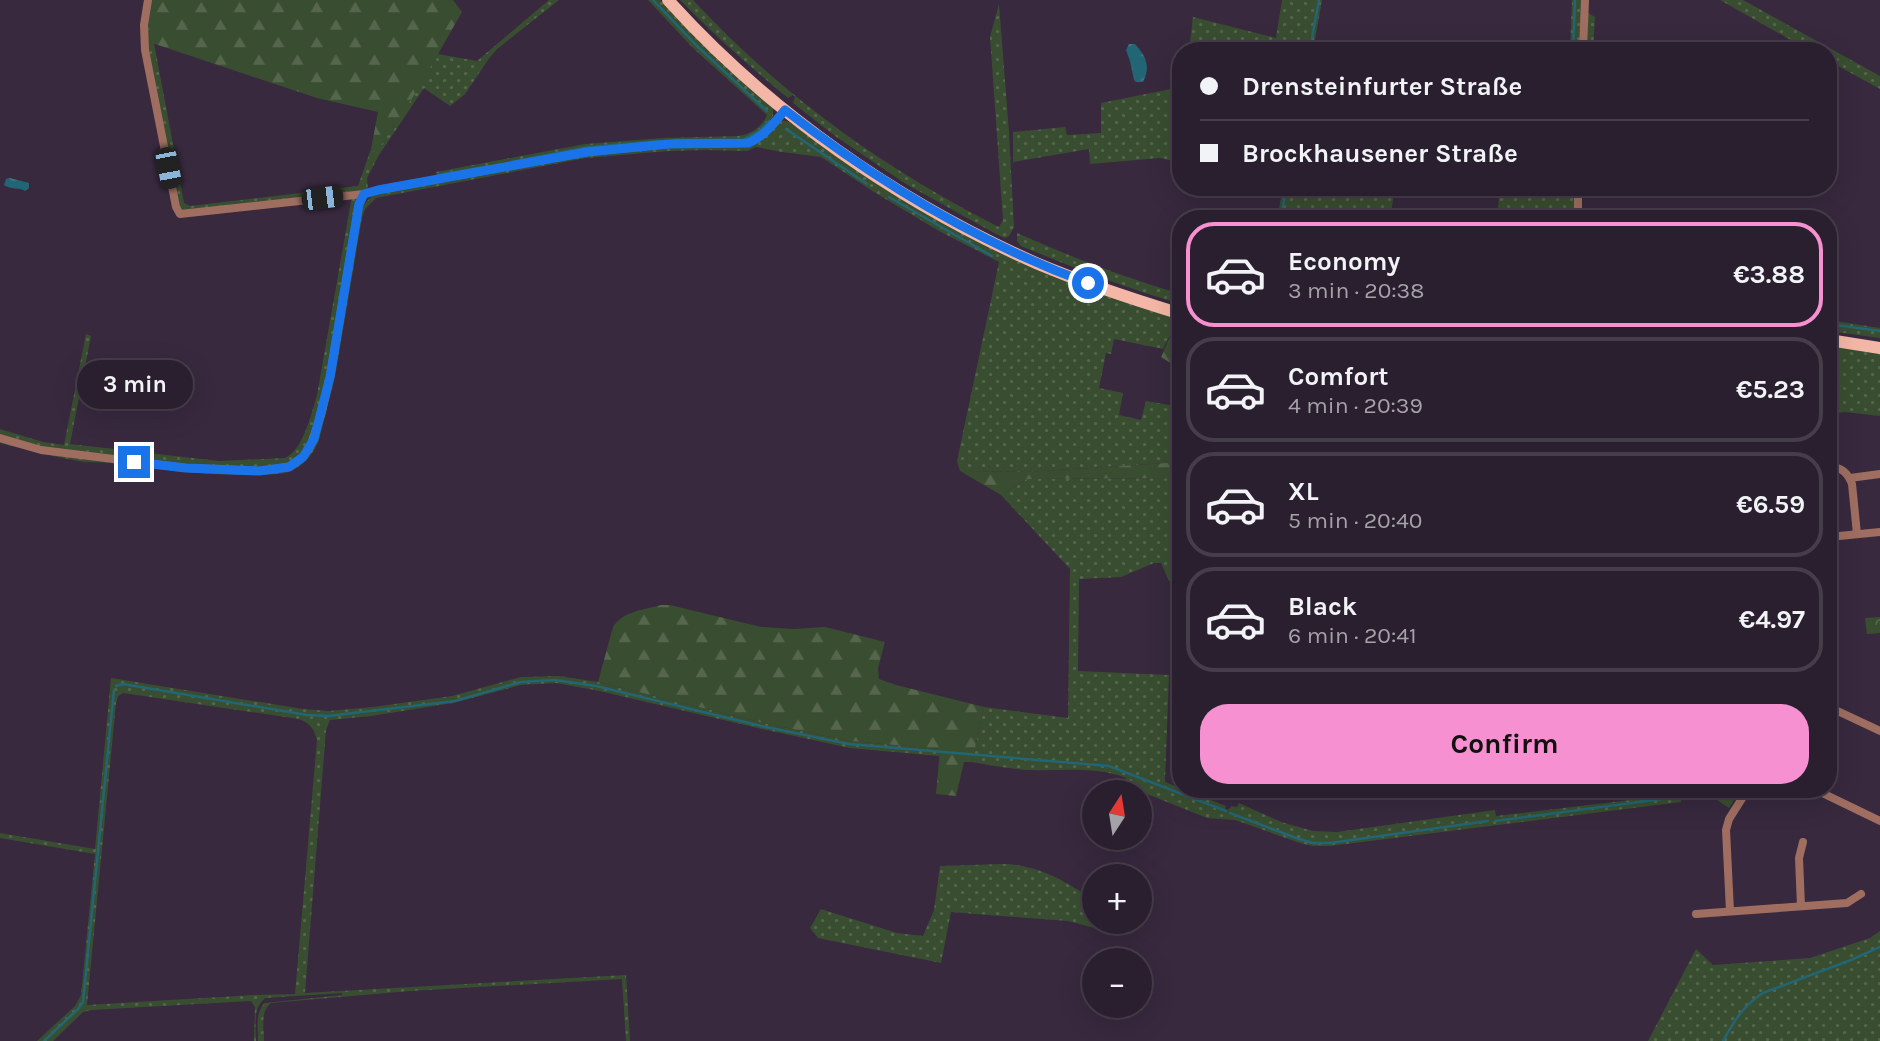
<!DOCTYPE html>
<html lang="en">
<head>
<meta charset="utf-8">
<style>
  :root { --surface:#2a1f2e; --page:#362c3a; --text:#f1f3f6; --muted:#a5a2aa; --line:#463d4a; --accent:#f690d0 }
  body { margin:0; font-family:Karla,sans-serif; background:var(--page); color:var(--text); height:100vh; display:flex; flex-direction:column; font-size:26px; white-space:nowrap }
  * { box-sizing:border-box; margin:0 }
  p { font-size:23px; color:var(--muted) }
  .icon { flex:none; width:38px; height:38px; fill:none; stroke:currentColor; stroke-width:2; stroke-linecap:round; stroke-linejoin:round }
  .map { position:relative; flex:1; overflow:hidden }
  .details { position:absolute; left:1172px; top:210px; width:665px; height:588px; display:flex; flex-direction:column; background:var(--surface); border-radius:28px; box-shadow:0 7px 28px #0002,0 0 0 2px var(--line) }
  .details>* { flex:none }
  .top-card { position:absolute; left:1172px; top:42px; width:665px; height:154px; border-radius:28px; box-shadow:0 7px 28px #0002,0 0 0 2px var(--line); display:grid; align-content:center; height:154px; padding:0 28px; background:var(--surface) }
  .needle { width:46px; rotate:12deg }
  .fabs { position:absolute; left:1082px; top:780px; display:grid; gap:14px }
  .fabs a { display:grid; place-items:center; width:70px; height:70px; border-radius:50%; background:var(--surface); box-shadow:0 7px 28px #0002,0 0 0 2px var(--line); font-size:35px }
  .end { position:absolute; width:32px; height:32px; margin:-16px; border:9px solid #1a73e8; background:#fff; box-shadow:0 0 0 4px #fff }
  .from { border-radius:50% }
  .bubble { position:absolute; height:49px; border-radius:24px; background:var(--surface); box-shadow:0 7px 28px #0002,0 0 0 2px var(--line); font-size:23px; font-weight:700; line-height:49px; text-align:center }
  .car { position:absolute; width:21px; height:42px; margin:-21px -10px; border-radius:9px; box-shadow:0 0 5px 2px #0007; background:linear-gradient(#222 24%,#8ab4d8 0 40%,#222 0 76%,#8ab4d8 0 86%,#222 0) }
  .top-card b { display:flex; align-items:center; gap:24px; height:66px; font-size:26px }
  .top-card b+b { border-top:2px solid var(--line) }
  .top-card i { width:18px; height:18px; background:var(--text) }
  ul { padding:12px 0 0; list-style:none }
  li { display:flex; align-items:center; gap:21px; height:105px; margin:0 14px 10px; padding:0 14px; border:4px solid var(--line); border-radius:28px }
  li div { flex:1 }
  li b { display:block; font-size:26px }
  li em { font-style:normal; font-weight:700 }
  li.current { border-color:var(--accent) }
  li>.icon { width:63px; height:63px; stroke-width:1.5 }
  .primary-button { display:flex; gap:14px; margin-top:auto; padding:14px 28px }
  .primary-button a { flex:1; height:80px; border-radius:28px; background:var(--accent); color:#111; font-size:28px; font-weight:700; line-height:80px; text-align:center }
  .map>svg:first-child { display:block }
  .grass { fill:url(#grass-dots); fill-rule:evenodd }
  .forest { fill:url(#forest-firs) }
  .park { fill:url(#park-crowns) }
  .water { fill:url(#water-ripples) }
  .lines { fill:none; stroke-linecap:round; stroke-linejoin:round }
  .stream { stroke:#226574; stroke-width:2.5 }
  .minor { stroke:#9f6e61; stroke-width:8 }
  .primary { stroke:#f4b7a7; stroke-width:12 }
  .route { stroke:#1a73e8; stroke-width:9 }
</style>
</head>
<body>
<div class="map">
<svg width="1880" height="1041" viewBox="0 0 1880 1041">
  <defs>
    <pattern id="grass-dots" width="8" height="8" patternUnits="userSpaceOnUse" patternTransform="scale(1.75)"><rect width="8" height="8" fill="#394e30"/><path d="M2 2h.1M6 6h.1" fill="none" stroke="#55664d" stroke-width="1.8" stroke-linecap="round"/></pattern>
    <pattern id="forest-firs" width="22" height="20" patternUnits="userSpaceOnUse" patternTransform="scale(1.75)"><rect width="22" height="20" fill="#394e30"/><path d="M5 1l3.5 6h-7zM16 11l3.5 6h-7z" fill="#55664d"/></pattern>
    <pattern id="park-crowns" width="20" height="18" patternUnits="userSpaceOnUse" patternTransform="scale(1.75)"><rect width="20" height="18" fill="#394e30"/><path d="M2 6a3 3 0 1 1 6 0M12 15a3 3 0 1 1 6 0" fill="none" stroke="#55664d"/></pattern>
    <pattern id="water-ripples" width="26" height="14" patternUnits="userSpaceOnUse" patternTransform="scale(1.75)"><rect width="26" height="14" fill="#226574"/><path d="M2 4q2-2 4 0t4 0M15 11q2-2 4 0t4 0" fill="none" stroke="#417a87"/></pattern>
  </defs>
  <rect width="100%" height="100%" fill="#38293e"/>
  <g class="grass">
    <path d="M549 0H559L497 49 490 57 465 94 450 106 424 88 379 155 367 178 368 190 184 211 177 203 146 41 154 43 184 203 190 206 358 186 371 149 376 152 438 54 477 61Z"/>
    <path d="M648 0H660L729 69 773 108V116L765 130 748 140 669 142 437 177 436 172 585 144 663 138 738 136C751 134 761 128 767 115L694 49Z"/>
    <path d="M680 0H693C781 95 884 169 999 227L1003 220 990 37 999 4 1009 132 1014 227 1009 236 1005 238 996 234 906 184 835 136 793 103 795 97 793 95 788 98C750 67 714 35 680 0Z"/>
    <path d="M1282 0H1322L1313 51H1189L1193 17 1276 38Z"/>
    <path d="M1572 0H1582L1580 51H1570Z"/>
    <path d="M1720 0H1743L1880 76V89L1829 61V51H1810Z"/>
    <path d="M1588 13 1595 17 1593 51H1587Z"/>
    <path d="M1181 87V163L1160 158 1090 164 1089 149 1013 162V132L1065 127 1067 135 1101 133V103Z"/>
    <path d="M781 120 789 122 827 149 946 224 1181 320V329L1174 327 1163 349 1114 339 1111 354 1106 353 1099 388 1123 393 1119 415 1141 420 1146 401 1181 407V462L1027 472 960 471 957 461 999 262 939 231 874 192 821 157 782 152 756 147 747 151 707 150 669 151 586 158 376 198 365 209 362 218 335 377 319 440C314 453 305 465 291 471 278 476 263 474 249 475 202 475 156 469 110 463 100 462 89 463 78 461 52 456 26 450 0 443V440L81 458 277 472 312 449 362 206 373 195 586 154 669 147 748 145 759 142Z"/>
    <path d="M1283 187H1395L1390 219H1277Z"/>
    <path d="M1500 187H1575L1574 219H1474V216L1497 218Z"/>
    <path d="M352 196 356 200 357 204 328 375 312 437 301 456 289 463 260 468 187 466 42 448 0 435V429L43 442 64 445 86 334 91 336 70 444 219 461 285 458C304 449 311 414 317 395Z"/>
    <path d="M1017 233C1071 257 1125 278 1181 294V304C1126 288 1074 268 1021 246L1017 241Z"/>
    <path d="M1829 320 1880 328V338L1829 331Z"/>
    <path d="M1829 345 1880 352V416L1845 412 1829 414Z"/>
    <path d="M1181 478V633L1175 632 1172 581H1169L1161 563H1154L1121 577 1079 579 1078 671 1169 675 1165 782 1226 806 1225 809 1229 810 1231 806 1237 807 1239 803 1281 822 1313 831 1337 832 1495 810 1496 816 1680 794 1681 802 1330 846H1313L1300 843 1235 820 1207 818 1137 790 1126 784V778C1096 766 1060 771 1027 770 1009 769 990 765 972 762L984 707 1068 718 1070 569 1001 495 1027 479Z"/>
    <path d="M559 676 598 682 763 723 850 741 941 749 939 756 850 748 762 729 595 690 556 683 521 685 453 703 371 716 330 720 326 730 305 993 626 975 630 1041H626L622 979 410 991 271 1003C260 1011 264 1029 264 1041H258C258 1028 255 1012 265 1003L342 995V993L265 998C252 1009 256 1025 256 1041H254L255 1007 251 1001 91 1010 83 1012 53 1041H37L75 1006 81 995 95 854 0 838V833L95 849 111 678 303 709 329 711 373 707 452 696 521 677ZM123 693 299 719C311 724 314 729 317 740L295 994 254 995 87 1005 116 703 118 696Z"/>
    <path d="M1002 864C1037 864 1065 881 1094 900V922H1101L1099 929 1068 921 951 912 941 963 818 938 810 928 821 909 897 933 923 936 934 910 940 866Z"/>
    <path d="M1880 931V1041H1648L1696 949 1713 965 1810 958 1870 938Z"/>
  </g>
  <g class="forest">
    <path d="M150 0H453L462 12 418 89 376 153 371 149 378 112 317 98 146 41Z"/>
    <path d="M1174 327 1181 329V364L1177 367 1161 357Z"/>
    <path d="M1181 462V478L1027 479 1001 495 960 471 1027 472Z"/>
    <path d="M661 605H670L761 627 794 629 825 627 885 642 878 668 879 679 896 685 984 707 972 762H964L956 796 936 794 940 749 850 741 763 723 598 682 613 627C623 611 644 610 661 605Z"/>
  </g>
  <g class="park">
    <path d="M1880 617V633L1867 634 1865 618Z"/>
    <path d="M1716 789H1741L1729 808 1711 796Z"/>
  </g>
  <g class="water">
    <path d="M1129 44H1135C1146 56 1151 67 1143 82H1136L1134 80 1130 61 1126 50Z"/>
    <path d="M10 178 29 183V188L25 191C19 187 11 190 4 185L6 179Z"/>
  </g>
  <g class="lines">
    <g class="stream">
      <path d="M653 0 697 46 767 111"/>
      <path d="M1312 38 1319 0"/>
      <path d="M1310 51 1311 45"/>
      <path d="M1573 51 1575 0"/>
      <path d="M786 129 867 184"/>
      <path d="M744 139 759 131 769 121"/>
      <path d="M674 140H720"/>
      <path d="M511 162 589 147 660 141"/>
      <path d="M438 175 484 167"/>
      <path d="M889 197 992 256"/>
      <path d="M1281 219 1286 187"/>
      <path d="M1829 324 1880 331"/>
      <path d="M116 686 123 684 307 715 328 716 455 701 521 682 555 680 596 686 761 726 849 744 1109 766 1226 811"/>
      <path d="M1230 813 1299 839 1313 843H1330L1488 821"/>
      <path d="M1495 821 1684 796 1702 789"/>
      <path d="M44 1041 78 1009 83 1002 114 690"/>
      <path d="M1723 1041C1734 1021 1744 1005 1763 993L1851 960 1880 947"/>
    </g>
    <g class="minor">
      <path d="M148 0 144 25 145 50 176 207 180 214 364 194 378 190 587 152 669 144 748 143C765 136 773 123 785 110"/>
      <path d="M1583 51 1585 0"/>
      <path d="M1578 219V187"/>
      <path d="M0 438 41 450 186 468 259 471 289 467 303 457 310 447 321 415 330 377 359 204 364 194"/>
      <path d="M1829 467C1840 466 1848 473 1852 484L1857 534"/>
      <path d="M1850 478 1880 474"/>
      <path d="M1829 537 1880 532"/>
      <path d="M1829 707 1880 731"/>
      <path d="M1814 789 1880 821"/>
      <path d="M1801 906 1799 858 1803 842"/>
      <path d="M1730 911 1726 830 1729 819 1748 789"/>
      <path d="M1696 914 1847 903 1861 894"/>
    </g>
    <g class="primary">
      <path d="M668 0C769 112 898 202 1036 263 1083 283 1132 299 1181 314"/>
      <path d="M1829 340 1880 348"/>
    </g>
  </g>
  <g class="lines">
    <path class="route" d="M134 462 186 468 259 471 289 467 303 457 314 439 330 377 359 204 364 194 378 190 587 152 669 144 748 143C765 136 774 123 785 110 878 182 978 243 1088 283"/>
  </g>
</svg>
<div class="fabs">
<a><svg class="needle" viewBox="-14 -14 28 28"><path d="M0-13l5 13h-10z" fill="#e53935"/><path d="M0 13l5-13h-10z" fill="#a5a2aa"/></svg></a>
<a>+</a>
<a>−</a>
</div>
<i class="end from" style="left:1088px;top:283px"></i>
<i class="end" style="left:134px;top:462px"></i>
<div class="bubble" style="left:77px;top:360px;width:116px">3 min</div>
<i class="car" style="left:168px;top:168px;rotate:169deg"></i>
<i class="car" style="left:322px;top:198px;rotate:83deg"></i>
<div class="top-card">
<b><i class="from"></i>Drensteinfurter Straße</b>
<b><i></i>Brockhausener Straße</b>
</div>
<section class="details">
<ul>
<li class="current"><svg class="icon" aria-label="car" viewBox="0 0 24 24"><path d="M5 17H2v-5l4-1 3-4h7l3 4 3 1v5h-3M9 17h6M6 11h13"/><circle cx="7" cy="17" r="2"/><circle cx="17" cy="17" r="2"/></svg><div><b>Economy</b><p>3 min · 20:38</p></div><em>€3.88</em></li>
<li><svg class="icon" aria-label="car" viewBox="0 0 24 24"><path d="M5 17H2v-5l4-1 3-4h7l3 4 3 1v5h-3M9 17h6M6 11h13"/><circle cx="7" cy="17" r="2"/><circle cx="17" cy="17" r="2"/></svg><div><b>Comfort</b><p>4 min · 20:39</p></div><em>€5.23</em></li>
<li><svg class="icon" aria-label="car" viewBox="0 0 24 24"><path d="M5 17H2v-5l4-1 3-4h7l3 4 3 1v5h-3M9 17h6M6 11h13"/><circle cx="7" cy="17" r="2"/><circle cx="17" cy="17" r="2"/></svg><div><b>XL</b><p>5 min · 20:40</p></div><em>€6.59</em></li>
<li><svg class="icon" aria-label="car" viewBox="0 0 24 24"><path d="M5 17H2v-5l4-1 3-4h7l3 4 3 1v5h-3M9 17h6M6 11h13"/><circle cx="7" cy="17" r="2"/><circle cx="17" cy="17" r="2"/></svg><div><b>Black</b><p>6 min · 20:41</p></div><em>€4.97</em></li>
</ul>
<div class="primary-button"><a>Confirm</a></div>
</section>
</div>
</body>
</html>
